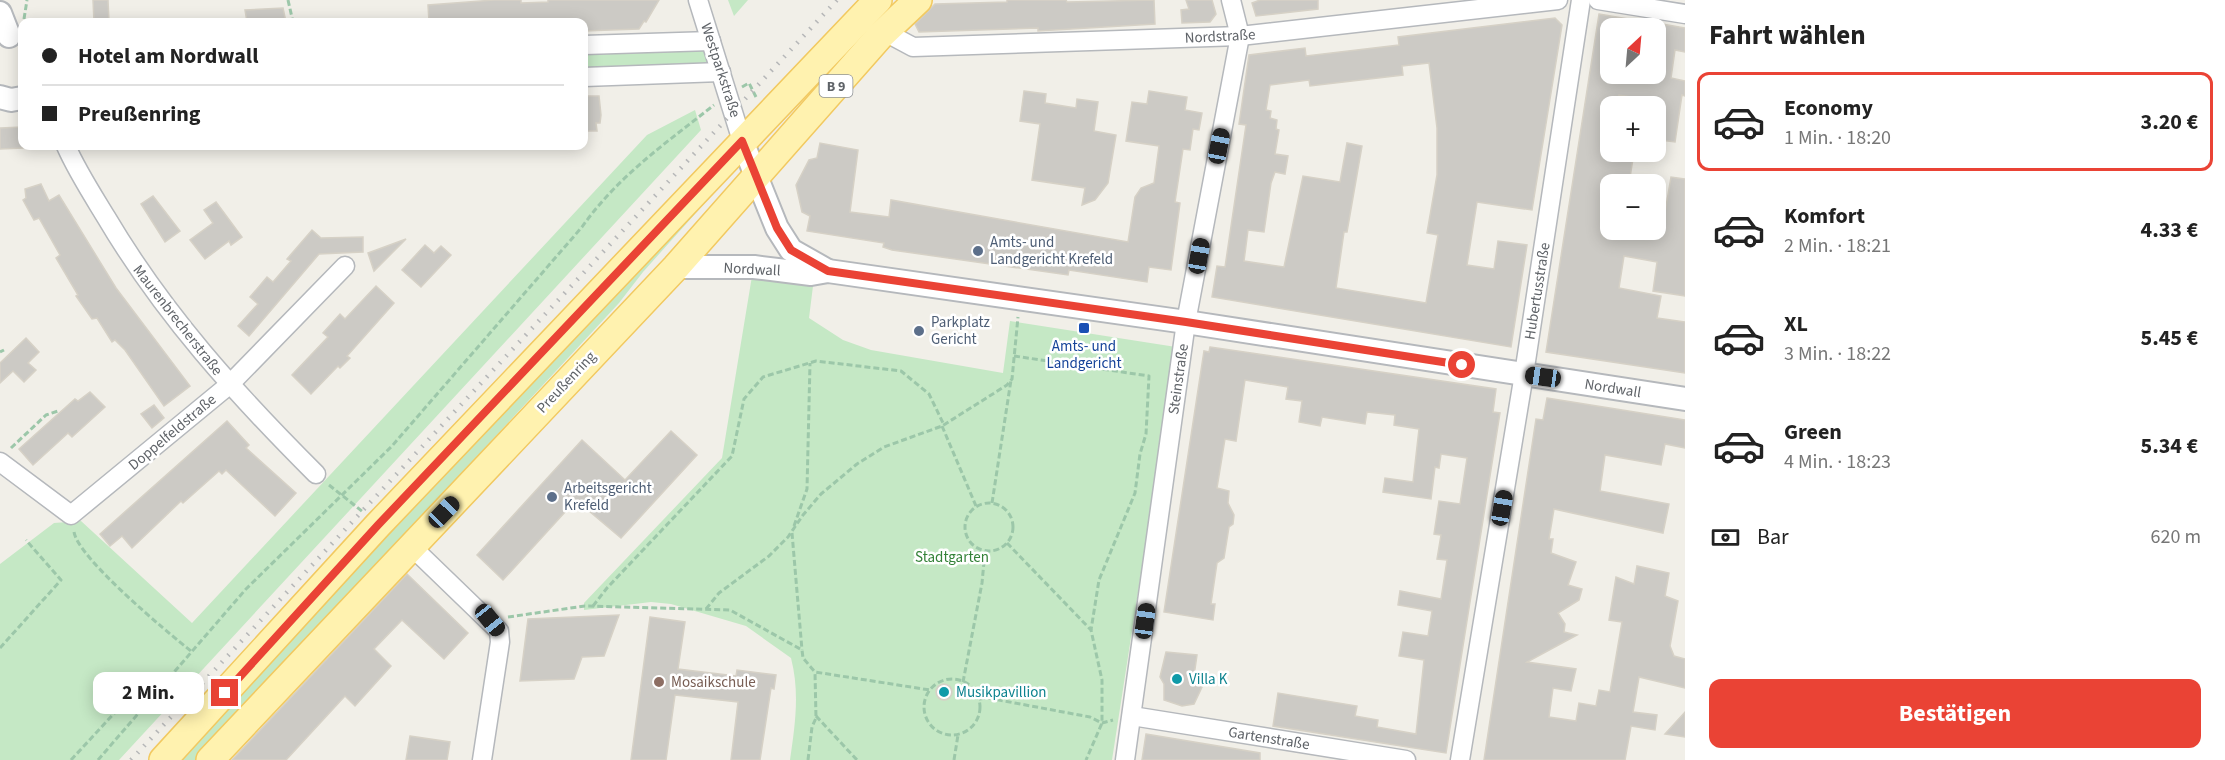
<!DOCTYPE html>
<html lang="de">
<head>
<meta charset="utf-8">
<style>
  :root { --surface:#fff; --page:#f6f6f6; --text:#222; --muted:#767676; --line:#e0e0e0; --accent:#ea4335 }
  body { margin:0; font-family:"Source Sans 3",sans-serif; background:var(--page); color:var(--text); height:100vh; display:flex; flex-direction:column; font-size:22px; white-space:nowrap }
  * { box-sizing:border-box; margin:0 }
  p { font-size:20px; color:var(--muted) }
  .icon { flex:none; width:33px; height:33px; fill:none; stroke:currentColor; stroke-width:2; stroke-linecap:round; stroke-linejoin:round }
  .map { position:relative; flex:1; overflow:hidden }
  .sheet { display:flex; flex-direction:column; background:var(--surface); width:540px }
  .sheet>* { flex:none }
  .hud { position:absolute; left:18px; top:18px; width:570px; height:132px; border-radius:12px; box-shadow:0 3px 15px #0003; display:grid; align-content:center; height:132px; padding:0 24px; background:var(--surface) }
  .needle { width:39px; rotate:26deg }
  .controls { position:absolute; left:1600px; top:18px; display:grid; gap:12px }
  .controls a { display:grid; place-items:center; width:66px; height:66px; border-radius:12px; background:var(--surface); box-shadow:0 3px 15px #0003; font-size:30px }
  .end { position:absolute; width:27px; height:27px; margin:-14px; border:8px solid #ea4335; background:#fff; box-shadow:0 0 0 3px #fff }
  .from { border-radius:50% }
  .bubble { position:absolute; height:42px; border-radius:12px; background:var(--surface); box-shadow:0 3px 15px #0003; font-size:20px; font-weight:700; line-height:42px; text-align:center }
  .car { position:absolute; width:18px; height:36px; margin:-18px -9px; border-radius:8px; box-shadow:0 0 4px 2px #0007; background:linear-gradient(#222 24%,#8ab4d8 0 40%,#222 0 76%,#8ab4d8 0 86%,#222 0) }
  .hud b { display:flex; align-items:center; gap:21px; height:57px; font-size:22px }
  .hud b+b { border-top:2px solid var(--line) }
  .hud i { width:15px; height:15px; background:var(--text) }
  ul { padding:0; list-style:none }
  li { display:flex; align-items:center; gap:18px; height:99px; margin:0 12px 9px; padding:0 12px; border:3px solid transparent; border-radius:12px }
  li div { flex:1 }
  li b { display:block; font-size:22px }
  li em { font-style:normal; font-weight:700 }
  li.selected { border-color:var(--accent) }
  li>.icon { width:54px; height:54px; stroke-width:1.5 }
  h2 { padding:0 24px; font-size:27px; line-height:72px }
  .pay { display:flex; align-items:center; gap:15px; height:66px; padding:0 24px; font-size:22px }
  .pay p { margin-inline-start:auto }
  .cta { display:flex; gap:12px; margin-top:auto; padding:12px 24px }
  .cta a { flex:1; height:69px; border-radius:12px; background:var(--accent); color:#fff; font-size:24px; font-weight:700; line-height:69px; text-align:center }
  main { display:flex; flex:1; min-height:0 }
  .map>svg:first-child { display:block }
  .green { fill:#c5e8c5 }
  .building { fill:#cccac5; stroke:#d6d1c6; stroke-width:1.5; fill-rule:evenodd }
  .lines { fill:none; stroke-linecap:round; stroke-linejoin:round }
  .minor-casing { stroke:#b5b8bc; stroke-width:21 }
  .tertiary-casing { stroke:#b5b8bc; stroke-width:26 }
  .primary-casing { stroke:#f2c960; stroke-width:30 }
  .path { stroke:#9cc7a9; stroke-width:3; stroke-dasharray:6 3; stroke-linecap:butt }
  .minor { stroke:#fff; stroke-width:18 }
  .tertiary { stroke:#fff; stroke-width:22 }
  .primary { stroke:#fff2af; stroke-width:27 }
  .rail { stroke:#b6b7b8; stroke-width:4.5; stroke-dasharray:1.5 8; stroke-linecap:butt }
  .route { stroke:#ea4335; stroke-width:8 }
  .service-dot { fill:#5c6f8a; stroke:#fff; stroke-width:2 }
  .transit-dot { fill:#1a4fb4; stroke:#fff; stroke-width:2 }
  .culture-dot { fill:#0f9aa8; stroke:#fff; stroke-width:2 }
  .education-dot { fill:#8d6e63; stroke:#fff; stroke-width:2 }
  .labels { text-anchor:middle; stroke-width:5; stroke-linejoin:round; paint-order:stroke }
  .shield { fill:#fff; stroke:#8f9295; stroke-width:1.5 }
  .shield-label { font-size:14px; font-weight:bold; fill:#5f6368 }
  .street-label { font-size:15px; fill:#5f6368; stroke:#fff }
  .service-label { font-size:15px; fill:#4e5e75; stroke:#fff; text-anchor:start }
  .transit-label { font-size:15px; fill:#164399; stroke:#fff }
  .park-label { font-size:15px; fill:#348238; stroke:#fff }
  .culture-label { font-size:15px; fill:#0d838f; stroke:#fff; text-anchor:start }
  .education-label { font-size:15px; fill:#785e54; stroke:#fff; text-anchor:start }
</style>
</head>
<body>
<main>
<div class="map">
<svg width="1685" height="760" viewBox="0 0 1685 760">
  <rect width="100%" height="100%" fill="#f1efe8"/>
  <g class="green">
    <path d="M728 0H748L734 16Z"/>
    <path d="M704 49 709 68 584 73V54Z"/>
    <path d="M695 110 701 130 119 760H0V564L54 523 81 521 192 623 647 135Z"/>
    <path d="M710 187 712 195 643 272 619 303 243 709 195 760H177Z"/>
    <path d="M752 276 813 286 809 318 843 340 871 350 1003 373 1010 321 1176 347 1112 760H790C795 725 800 693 791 658L746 626 671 604 651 602 584 610V603L722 458Z"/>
  </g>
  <g class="building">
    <path d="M93 0H108L109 22H94Z"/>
    <path d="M494 0H521V3L548 2V0H659L646 22 644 21 639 29 584 31V22H429L428 5Z"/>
    <path d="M1007 0H1066L1067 2 1154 0 1155 24 1038 31V28L919 32 915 24 935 4 1007 2Z"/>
    <path d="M1186 0H1212L1216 14 1210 22 1182 23 1181 10 1189 9Z"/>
    <path d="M1260 0H1318V9L1256 16 1252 3Z"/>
    <path d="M283 8 286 22H247L245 10Z"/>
    <path d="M1599 14 1641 21 1640 28H1611V74H1656V23L1685 28V52L1675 50 1671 78 1685 81V96L1682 95 1675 142 1661 140 1663 126 1656 125V101L1619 95 1617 106H1611V114H1608L1603 143 1611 145V152H1634L1629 184H1611V230H1662L1671 177 1685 179V296L1653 291 1657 262 1624 256 1619 288 1661 296 1657 318 1685 322V373L1546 352Z"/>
    <path d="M1555 18 1562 25 1532 210 1477 202 1467 265 1494 269 1498 241 1527 245 1511 347 1212 297 1217 266 1225 267 1246 125 1239 124 1249 55 1305 48 1306 56 1399 45 1398 37ZM1429 63 1437 128V175L1427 233 1438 235 1426 303 1336 288 1344 232H1347L1362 146 1347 143 1340 182 1303 176 1284 267 1244 261 1248 230 1264 232 1271 183 1275 172 1285 174 1288 156 1275 154 1279 130 1276 129 1277 120 1270 118 1271 111 1266 110 1270 85 1309 80 1310 86 1403 75 1402 66Z"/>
    <path d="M1024 91 1046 94 1045 103 1076 108 1077 99 1098 102 1094 131 1116 135 1108 183 1095 200 1082 205 1085 188 1032 180 1040 124 1020 121Z"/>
    <path d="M1149 91 1187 97 1185 110 1202 113 1199 130 1193 129 1190 150 1183 149 1175 202 1180 203 1171 270 1149 267 1147 282 1069 270 1068 275 892 250 883 247 884 243 807 231 810 216 802 212 796 185 809 160 817 158 820 143 858 150 850 212 889 217 891 200 1128 242 1135 197 1141 188 1154 183 1159 146 1126 141 1132 102 1147 104Z"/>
    <path d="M584 96H599L601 115 600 123H596L597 131H584Z"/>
    <path d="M22 127 23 148 0 149V128Z"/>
    <path d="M41 184 49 201 59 195 116 288 190 386 164 406 125 350 115 340 112 342 97 318 92 319 76 296 78 295 56 258 60 255 39 218 34 220 23 200 26 198 25 189Z"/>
    <path d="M153 196 180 231 165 242 141 204Z"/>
    <path d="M216 202 242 237 231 245 229 241 205 259 190 240 213 223 204 210Z"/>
    <path d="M312 230 321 238 363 237V252L319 254 249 336 238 326 258 304 250 297 267 277 273 282 291 261 287 259Z"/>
    <path d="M406 239 374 271 368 253Z"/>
    <path d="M425 245 434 253 441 246 451 255 421 287 402 270Z"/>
    <path d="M376 286 394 303 347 356 350 358 340 368 338 366 311 394 292 375 328 337 323 333 340 314 345 319Z"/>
    <path d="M26 338 39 352 28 363 36 370 24 382 13 371 0 383V363Z"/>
    <path d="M1210 347 1496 389 1493 412 1500 413 1446 753 1273 726 1278 693 1357 706 1355 716 1378 720 1377 727 1416 734 1424 660 1399 656 1403 632 1428 636 1432 611 1398 605 1400 591 1441 599 1447 560 1437 559 1441 535 1434 534 1439 501 1460 504 1467 458 1441 454 1439 468 1435 467 1431 499 1383 492 1385 478 1413 482 1419 429 1394 425 1395 415 1367 412 1365 424 1322 417 1320 426 1299 422 1302 401 1286 399 1288 387 1245 380 1236 441 1225 439 1217 488 1229 491 1228 503 1234 515 1233 524 1229 527 1224 558 1217 563 1211 604H1215L1213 620 1164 612 1204 351 1209 352Z"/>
    <path d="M90 392 105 407 72 437 68 433 33 465 19 449 75 399 78 401Z"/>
    <path d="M1547 398 1685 420V448L1665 444 1661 465 1605 455 1600 491 1669 504 1663 533 1554 509 1549 539H1553L1551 553 1576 562 1568 585 1582 589 1579 600 1558 613 1565 624 1564 632 1577 635 1527 662 1576 669 1571 691 1553 688 1549 717 1576 721 1579 703 1596 706 1599 690 1610 692 1622 622 1609 620 1616 577 1634 584 1637 566 1669 573 1665 596 1678 601 1670 646 1674 656 1685 659V688L1639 677 1633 712 1657 715 1655 730 1631 726 1625 760H1484L1536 419 1543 420Z"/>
    <path d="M154 405 164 418 152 428 141 414Z"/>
    <path d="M227 421 249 445 246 448 296 493 275 516 226 470 222 474 219 471 183 503 181 501 132 548 122 536 110 546 100 534Z"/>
    <path d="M671 431 697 455 621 538 576 500 503 580 477 555 582 440 625 480Z"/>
    <path d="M407 574 468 633 444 659 402 620 374 649 391 666 355 706 345 696 286 760H232Z"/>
    <path d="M619 615 604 656 582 657 574 679 520 681 528 619Z"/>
    <path d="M650 617 685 622 678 669 736 676 737 670 776 675 774 689 771 688 760 760H731L738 702 675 695 666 760H631Z"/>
    <path d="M1166 652 1197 655 1194 676 1202 687 1194 704 1182 706 1164 700V684L1160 677Z"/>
    <circle cx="944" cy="692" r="8"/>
    <path d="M1685 712V737L1665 734Z"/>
    <path d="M1146 734 1260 753V760H1142Z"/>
    <path d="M410 736 450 742 447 760H406Z"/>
  </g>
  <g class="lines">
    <g class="minor-casing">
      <g id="minor">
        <path d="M698 0 742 141"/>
        <path d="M1598 0 1685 14"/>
        <path d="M885 32 913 47 1240 36 1558 0"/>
        <path d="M584 45 711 41"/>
        <path d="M584 77 721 72"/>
        <path d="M66 146C77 171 92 194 106 217 164 315 236 394 316 474"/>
        <path d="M0 462 71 515 229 385 345 266"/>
        <path d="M411 546 499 631 500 642 482 760"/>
        <path d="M1132 716 1406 760"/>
        <path d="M1125 760 1186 322 1240 36 1231 0"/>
        <path d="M1460 760 1524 374 1581 0"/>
      </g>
    </g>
    <g class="tertiary-casing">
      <g id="tertiary">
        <path d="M0 13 9 36"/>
        <path d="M0 97 11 100 22 98"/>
        <path d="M742 141 777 228 791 250 828 271"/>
        <path d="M676 267H754L811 274 828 271 1186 322 1685 399"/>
      </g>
    </g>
    <g class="primary-casing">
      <g id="primary">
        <path d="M163 760 378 525 878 0"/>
        <path d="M210 760 676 267 879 37 918 0"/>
      </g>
    </g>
    <g class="path">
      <path d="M288 0 293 22"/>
      <path d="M24 19 27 0"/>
      <path d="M742 87 749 83 756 97"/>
      <path d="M0 352 4 350"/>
      <path d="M1014 356 1149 376 1146 434 1140 454 1135 493 1099 580 1091 630"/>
      <path d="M942 426 976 506"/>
      <path d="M11 448 46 415 58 411"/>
      <path d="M329 485 363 512"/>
      <path d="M992 503 1011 380"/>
      <circle cx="989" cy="527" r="24"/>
      <path d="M794 526 807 489 810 363"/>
      <path d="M74 532C78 558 167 632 191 651"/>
      <path d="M792 533 802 650"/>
      <path d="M1007 543 1091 630 1102 680V723L1086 760"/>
      <path d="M593 606 607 588 732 456 744 399 763 377 816 361 901 371 929 394 944 425"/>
      <path d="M706 609 719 593 769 556 788 537 803 515 821 494 857 464 884 447 942 426 1007 385 1012 379 1018 317"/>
      <path d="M508 617 585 606 730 610 802 650 803 658 815 672 930 690"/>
      <path d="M0 648 61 580 26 540"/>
      <circle cx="952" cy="707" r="28"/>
      <path d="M963 682 982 583 985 551"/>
      <path d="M979 699 988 698 1090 717 1102 723 1113 720"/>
      <path d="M816 716 857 760"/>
      <path d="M71 760 144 681"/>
      <path d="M98 760 246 589 392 446 582 227C618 176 666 143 714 105"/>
      <path d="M808 760 812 727 816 718 815 672"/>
      <path d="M954 760 958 735"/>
    </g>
    <use href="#minor" class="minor"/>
    <use href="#tertiary" class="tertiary"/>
    <use href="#primary" class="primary"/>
    <path class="rail" d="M131 760 837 0"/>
  </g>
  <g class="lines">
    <path class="route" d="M225 693 378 525 742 141 777 228 791 250 828 271 1186 322 1462 365"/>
  </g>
  <g class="service-dot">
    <circle cx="978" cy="251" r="6"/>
    <circle cx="919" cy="331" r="6"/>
    <circle cx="552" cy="497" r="6"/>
  </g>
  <rect class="transit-dot" x="1078" y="322" width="12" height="12" rx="3"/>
  <g class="culture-dot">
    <circle cx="1177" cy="679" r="6"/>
    <circle cx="944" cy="692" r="6"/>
  </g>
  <circle class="education-dot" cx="659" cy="682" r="6"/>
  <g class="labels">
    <rect class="shield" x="819.5" y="75" width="33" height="22" rx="4.5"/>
    <g class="shield-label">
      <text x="836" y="91">B 9</text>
    </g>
    <g class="street-label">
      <text transform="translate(1220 36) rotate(-3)" y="5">Nordstraße</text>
      <text transform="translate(721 70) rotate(72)" y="5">Westparkstraße</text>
      <text transform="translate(752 269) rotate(3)" y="5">Nordwall</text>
      <text transform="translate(1537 291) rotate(-81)" y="5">Hubertusstraße</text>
      <text transform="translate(178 320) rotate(52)" y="5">Maurenbrecherstraße</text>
      <text transform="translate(1178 379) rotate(-82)" y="5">Steinstraße</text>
      <text transform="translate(566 382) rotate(-47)" y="5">Preußenring</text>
      <text transform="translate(1613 388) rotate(9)" y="5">Nordwall</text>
      <text transform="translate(172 432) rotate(-40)" y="5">Doppelfeldstraße</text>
      <text transform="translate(1269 738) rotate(9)" y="5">Gartenstraße</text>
    </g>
    <g class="service-label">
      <text x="990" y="247">Amts- und<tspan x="990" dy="17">Landgericht Krefeld</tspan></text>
      <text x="931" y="327">Parkplatz<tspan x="931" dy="17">Gericht</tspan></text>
      <text x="564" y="493">Arbeitsgericht<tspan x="564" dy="17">Krefeld</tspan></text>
    </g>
    <g class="transit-label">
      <text x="1084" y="351">Amts- und<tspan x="1084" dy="17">Landgericht</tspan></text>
    </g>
    <g class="park-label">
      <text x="952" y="562">Stadtgarten</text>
    </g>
    <g class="culture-label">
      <text x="1189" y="684">Villa K</text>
      <text x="956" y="697">Musikpavillion</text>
    </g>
    <g class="education-label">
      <text x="671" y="687">Mosaikschule</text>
    </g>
  </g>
</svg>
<div class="controls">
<a><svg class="needle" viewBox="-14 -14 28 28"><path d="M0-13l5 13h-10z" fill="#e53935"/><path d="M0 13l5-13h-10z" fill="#767676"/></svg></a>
<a>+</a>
<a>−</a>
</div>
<i class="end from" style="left:1462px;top:365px"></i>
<i class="end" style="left:225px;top:693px"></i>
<div class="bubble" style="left:93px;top:672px;width:111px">2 Min.</div>
<i class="car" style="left:1219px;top:146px;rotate:11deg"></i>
<i class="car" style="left:1199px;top:256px;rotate:10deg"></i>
<i class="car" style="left:1543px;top:377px;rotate:278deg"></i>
<i class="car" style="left:1502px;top:508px;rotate:10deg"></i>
<i class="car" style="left:444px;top:512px;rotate:44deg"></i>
<i class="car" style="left:490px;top:620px;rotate:141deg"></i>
<i class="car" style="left:1145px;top:621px;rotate:8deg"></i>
<div class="hud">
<b><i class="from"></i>Hotel am Nordwall</b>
<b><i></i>Preußenring</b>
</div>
</div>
<section class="sheet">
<h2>Fahrt wählen</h2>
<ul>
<li class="selected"><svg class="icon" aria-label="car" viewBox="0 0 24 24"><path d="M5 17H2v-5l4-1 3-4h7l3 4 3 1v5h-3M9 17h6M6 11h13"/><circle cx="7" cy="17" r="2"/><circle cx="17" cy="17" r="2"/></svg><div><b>Economy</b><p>1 Min. · 18:20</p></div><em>3.20 €</em></li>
<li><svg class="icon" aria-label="car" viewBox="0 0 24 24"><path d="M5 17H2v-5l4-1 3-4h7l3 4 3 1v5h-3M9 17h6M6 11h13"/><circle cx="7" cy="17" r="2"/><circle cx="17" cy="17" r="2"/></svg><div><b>Komfort</b><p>2 Min. · 18:21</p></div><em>4.33 €</em></li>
<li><svg class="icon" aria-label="car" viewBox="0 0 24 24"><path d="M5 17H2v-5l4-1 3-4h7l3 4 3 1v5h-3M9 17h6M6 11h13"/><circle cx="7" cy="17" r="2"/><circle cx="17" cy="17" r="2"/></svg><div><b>XL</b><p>3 Min. · 18:22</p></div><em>5.45 €</em></li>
<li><svg class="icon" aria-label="car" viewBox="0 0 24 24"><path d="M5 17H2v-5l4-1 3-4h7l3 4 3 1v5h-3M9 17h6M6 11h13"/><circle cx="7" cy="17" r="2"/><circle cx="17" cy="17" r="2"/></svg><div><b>Green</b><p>4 Min. · 18:23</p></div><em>5.34 €</em></li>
</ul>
<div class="pay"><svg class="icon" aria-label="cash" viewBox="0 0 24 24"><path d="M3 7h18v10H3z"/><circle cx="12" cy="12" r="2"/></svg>Bar<p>620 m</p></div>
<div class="cta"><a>Bestätigen</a></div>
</section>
</main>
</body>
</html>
